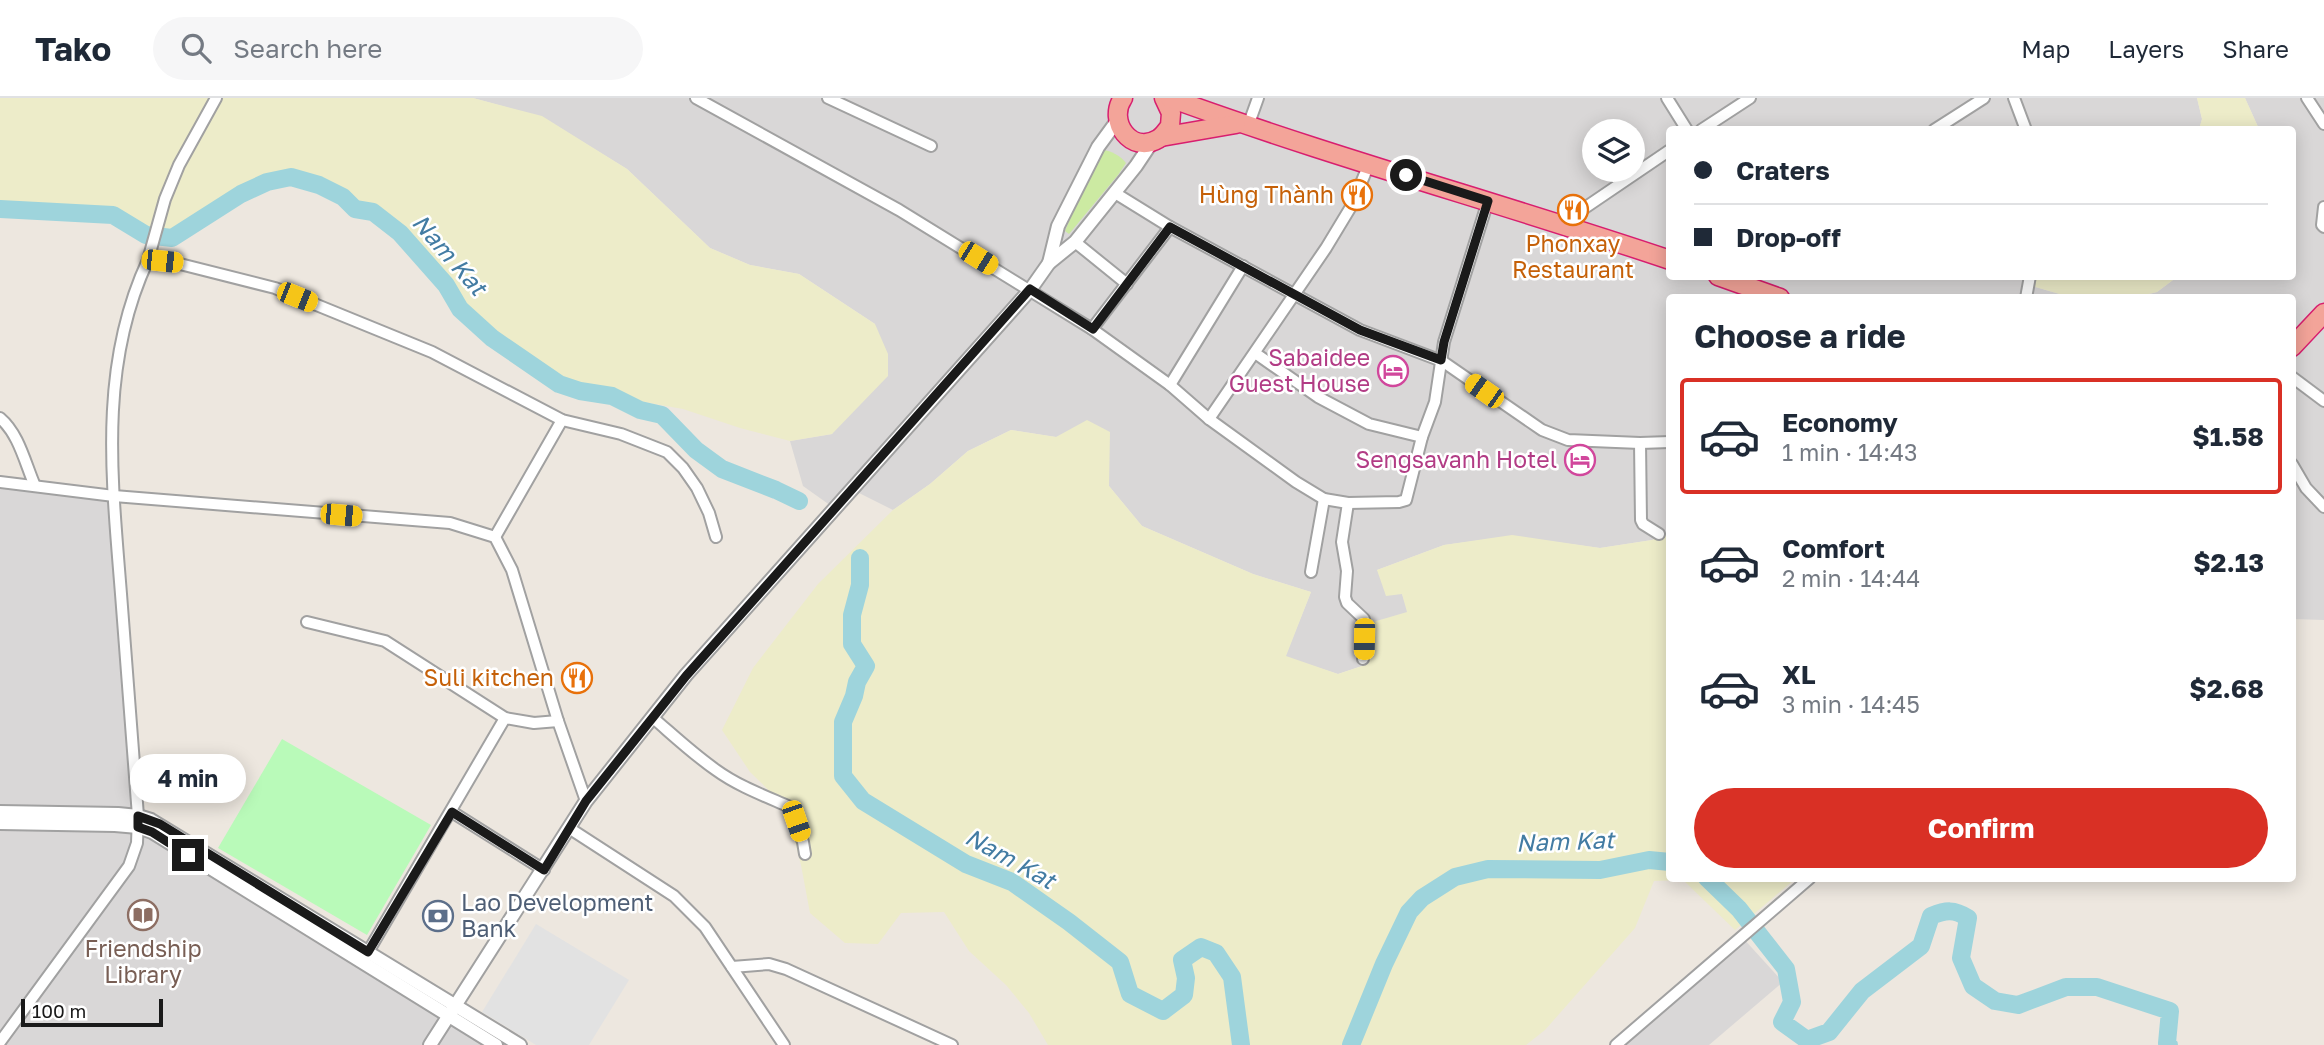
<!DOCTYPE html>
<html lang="en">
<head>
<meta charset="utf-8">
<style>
  :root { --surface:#fff; --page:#f6f6f7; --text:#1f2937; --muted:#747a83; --line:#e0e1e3; --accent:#d93025 }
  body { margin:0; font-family:"Golos Text",sans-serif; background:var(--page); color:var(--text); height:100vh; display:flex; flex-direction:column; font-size:26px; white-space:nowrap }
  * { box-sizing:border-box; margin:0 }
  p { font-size:23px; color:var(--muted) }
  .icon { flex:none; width:38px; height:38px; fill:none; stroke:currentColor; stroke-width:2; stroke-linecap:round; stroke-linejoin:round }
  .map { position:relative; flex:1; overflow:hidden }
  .sheet { position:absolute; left:1666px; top:196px; width:630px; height:588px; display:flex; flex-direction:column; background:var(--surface); border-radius:7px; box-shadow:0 4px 18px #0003 }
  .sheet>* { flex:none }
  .top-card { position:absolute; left:1666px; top:28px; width:630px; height:154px; border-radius:7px; box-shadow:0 4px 18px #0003; display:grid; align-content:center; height:154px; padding:0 28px; background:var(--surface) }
  .tools { position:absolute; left:1582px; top:21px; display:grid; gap:14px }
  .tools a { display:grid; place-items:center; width:63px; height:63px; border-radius:50%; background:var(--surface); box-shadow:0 4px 18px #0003; font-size:35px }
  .scale { position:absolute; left:21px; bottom:18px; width:142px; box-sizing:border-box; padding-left:7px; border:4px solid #1a1a1a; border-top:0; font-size:19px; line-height:24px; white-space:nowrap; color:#1a1a1a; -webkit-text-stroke:5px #fff; paint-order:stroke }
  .end { position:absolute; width:32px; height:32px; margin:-16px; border:9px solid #1a1a1a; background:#fff; box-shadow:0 0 0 4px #fff }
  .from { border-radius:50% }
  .bubble { position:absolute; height:49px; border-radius:24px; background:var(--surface); box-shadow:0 4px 18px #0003; font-size:23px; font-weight:700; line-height:49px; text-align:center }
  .car { position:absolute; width:21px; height:42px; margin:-21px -10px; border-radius:9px; box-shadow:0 0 5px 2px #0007; background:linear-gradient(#f5c518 24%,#345 0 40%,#f5c518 0 76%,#345 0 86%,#f5c518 0) }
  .top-card b { display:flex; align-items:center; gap:24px; height:66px; font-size:26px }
  .top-card b+b { border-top:2px solid var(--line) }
  .top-card i { width:18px; height:18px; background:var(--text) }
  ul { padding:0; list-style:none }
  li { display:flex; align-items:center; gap:21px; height:116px; margin:0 14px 10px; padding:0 14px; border:4px solid transparent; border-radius:7px }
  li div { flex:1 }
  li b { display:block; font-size:26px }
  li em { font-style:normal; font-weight:700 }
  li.on { border-color:var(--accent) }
  li>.icon { width:63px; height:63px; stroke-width:1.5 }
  h2 { padding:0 28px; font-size:32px; line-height:84px }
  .cta { display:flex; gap:14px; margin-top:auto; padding:14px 28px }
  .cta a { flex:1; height:80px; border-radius:42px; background:var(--accent); color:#fff; font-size:28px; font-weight:700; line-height:80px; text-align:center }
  header { display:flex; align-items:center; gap:42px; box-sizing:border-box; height:98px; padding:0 35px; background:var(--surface); border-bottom:2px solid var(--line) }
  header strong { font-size:33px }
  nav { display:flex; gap:38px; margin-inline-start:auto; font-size:24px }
  .search { width:490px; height:63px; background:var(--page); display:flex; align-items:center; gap:18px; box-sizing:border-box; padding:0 24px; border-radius:38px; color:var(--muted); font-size:26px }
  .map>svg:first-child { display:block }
  .residential { fill:#d9d7d7; fill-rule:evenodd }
  .farmland { fill:#edecc9 }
  .grass { fill:#cceaa2 }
  .park { fill:#b9fab9 }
  .parking { fill:#e2e2e2 }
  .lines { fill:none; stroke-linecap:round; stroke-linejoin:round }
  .river { stroke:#9ed4dc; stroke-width:18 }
  .minor-casing { stroke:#a1a1a1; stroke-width:14 }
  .tertiary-casing { stroke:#a1a1a1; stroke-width:16 }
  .trunk-casing { stroke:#d81e6f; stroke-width:21 }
  .minor { stroke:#fff; stroke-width:10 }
  .tertiary { stroke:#fff; stroke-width:12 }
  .trunk { stroke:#f3a499; stroke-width:18 }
  .route { stroke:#1a1a1a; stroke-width:9 }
  .labels { text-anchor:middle; stroke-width:5; stroke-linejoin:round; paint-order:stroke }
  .food-label { font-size:23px; fill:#c56008; stroke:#fff; text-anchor:end }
  .hotel-label { font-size:23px; fill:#b23c85; stroke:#fff; text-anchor:end }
  .service-label { font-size:23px; fill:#4e5e75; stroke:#fff; text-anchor:start }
  .education-label { font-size:23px; fill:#785e54; stroke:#fff }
  .water-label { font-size:24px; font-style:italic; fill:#437ca3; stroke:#fff }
</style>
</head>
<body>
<header>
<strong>Tako</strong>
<div class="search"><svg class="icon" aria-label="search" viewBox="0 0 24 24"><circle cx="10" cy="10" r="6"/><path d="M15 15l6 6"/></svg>Search here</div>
<nav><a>Map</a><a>Layers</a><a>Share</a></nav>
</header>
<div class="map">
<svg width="2324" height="947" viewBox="0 0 2324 947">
  <rect width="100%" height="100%" fill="#ede7df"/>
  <g class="residential">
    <path d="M473 0H2197L2202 21 2199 32H1670V178L2030 179 2029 187 2070 199 1670 200 1669 436 1652 442 1600 450 1512 438 1444 447 1377 472 1402 496 1408 514 1368 566 1338 576 1285 559 1311 494 1253 476 1142 428 1109 388V334L1056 339 1011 332 968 353 930 386 893 412 851 391 834 410 803 388 790 343 832 336 875 226 799 176 750 167 710 150 627 71 542 19ZM1594 33H1633V72H1594Z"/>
    <path d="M2245 0H2324V522L2293 521 2292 200H2135L2157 194 2177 179 2292 178V32L2259 31Z"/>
    <path d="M0 384 114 398 138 718 496 947H0Z"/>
    <path d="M1742 839 1783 884 1709 947H1616Z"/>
  </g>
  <g class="farmland">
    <path d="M0 0H473L542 18 627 71 710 150 750 167 799 176 875 226 888 256V278L832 336 790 343 740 330 683 311 577 292 559 286 492 240 460 211 446 187 400 135 373 114 355 111 343 99 319 87 291 79 267 84 241 96 172 140 146 137 113 117 3 111 0 115Z"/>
    <path d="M2197 0H2245L2259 31H2199L2202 21Z"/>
    <path d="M2030 179H2177L2157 194 2135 199H2070L2029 187Z"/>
    <path d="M1087 322 1110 334 1109 388 1142 428 1253 476 1311 494 1286 558 1338 576 1368 566 1373 524 1407 514 1402 496 1386 498 1377 472 1444 447 1512 437 1600 450 1652 442 1669 436 1670 780 1795 781 1735 832 1683 782 1654 783 1635 830 1545 932 1526 947H1048L1029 915 1006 887 969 853 944 814 901 815 878 846 845 845 810 815 801 767 786 709 750 674 722 632 753 570 818 486 893 412 930 386 968 353 1011 332 1056 339Z"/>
  </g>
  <path class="grass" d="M1102 52C1110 52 1121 58 1126 65L1118 77 1069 136 1065 133 1097 56Z"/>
  <path class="park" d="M282 641 431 727 367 837 218 750Z"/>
  <path class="parking" d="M536 826 629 882 589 947H536L482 914Z"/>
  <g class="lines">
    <g class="river">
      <path d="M0 111 113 117 146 137 172 140 241 96 267 84 291 79 319 87 343 99 355 111 373 114 400 135 446 187 460 211 492 240 559 286 580 293 612 298 640 312 662 317 696 352 722 371 776 392 799 403"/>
      <path d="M860 460V487L852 517V546L866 568 857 584 854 598 843 624V678L863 703 966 766 1012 784 1069 824 1120 864 1130 896 1163 913 1184 897 1186 880 1182 862 1201 849 1216 855 1232 879 1241 947"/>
      <path d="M1707 780 1739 811 1786 871 1792 904 1782 924 1807 942 1829 934 1862 893 1921 848 1931 818C1946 812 1954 811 1968 820L1961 860 1973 888 1995 903 2018 907 2066 889H2097L2170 913 2167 945 2169 947"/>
      <path d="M1351 947 1384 866 1409 814 1422 800 1455 779 1488 771 1600 772 1649 762 1670 764"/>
    </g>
    <g class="minor-casing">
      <g id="minor">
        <path d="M696 0 899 112 1092 231 1170 287 1209 321 1296 384 1324 401 1348 405 1399 404 1406 402 1422 339 1435 304 1444 244 1488 103"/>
        <path d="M828 0 931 48"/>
        <path d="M1667 0 1687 32"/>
        <path d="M2014 0 2026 32"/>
        <path d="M2307 0 2324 26"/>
        <path d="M1248 28 1258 0"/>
        <path d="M1701 32 1750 0"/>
        <path d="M1934 32 1984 0"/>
        <path d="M1115 95 1170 129 1360 232 1442 263 1542 332 1568 342 1640 345 1670 344"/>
        <path d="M2324 109 2322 127 2324 129"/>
        <path d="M1561 126 1670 52"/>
        <path d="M1075 144 1127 186"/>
        <path d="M148 162 165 101 179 67 216 0"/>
        <path d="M2026 200 2030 178"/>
        <path d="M1092 231 1170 129"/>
        <path d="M1255 255 1318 299 1369 326 1422 339"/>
        <path d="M2292 279 2324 303"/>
        <path d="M1170 287 1243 168"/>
        <path d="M0 320C19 336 25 365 35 388"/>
        <path d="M1209 321 1326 150 1352 107 1369 66"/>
        <path d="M1640 345 1641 422 1643 426 1659 436"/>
        <path d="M2292 366 2306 390 2324 409"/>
        <path d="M0 384 114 398 450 425 495 439 512 472 558 623 586 703"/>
        <path d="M1348 405 1342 444 1347 473 1345 499 1347 505 1364 521 1363 561"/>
        <path d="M495 439 562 322"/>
        <path d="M1311 474 1324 401"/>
        <path d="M307 524 385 543 505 620 534 625 558 623"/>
        <path d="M652 619C673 637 693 656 716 672 738 688 765 698 790 709L803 744 805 756"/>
        <path d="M452 714 544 772"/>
        <path d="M569 730 674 798 705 829 784 947"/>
        <path d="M368 854 505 620"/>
        <path d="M732 869 769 866 786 871 952 947"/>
        <path d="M0 944 129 768 137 745 138 718C132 644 127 570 121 496 112 381 98 269 148 162L176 165 275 190 432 254 562 322 621 336 667 354 683 370 697 390 709 415 716 439"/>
        <path d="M1616 947 1810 780"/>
      </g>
    </g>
    <g class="tertiary-casing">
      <g id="tertiary">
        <path d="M1049 165 1058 128 1098 49 1117 23"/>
        <path d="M0 714 118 716 138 718 151 722 520 947"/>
        <path d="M0 725 115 727 138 729 152 734 496 947"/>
        <path d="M430 947 586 703 686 577 1030 192 1049 165 1075 144 1136 68 1152 44"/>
      </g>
    </g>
    <g class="trunk-casing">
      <g id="trunk">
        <path d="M1123 0C1107 23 1131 57 1158 41 1163 38 1166 33 1170 28L1171 15 1164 0"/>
        <path d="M1170 0C1335 60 1504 106 1670 162"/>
        <path d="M1161 39 1236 26"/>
        <path d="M1718 178 1780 200"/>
        <path d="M2292 249 2324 215"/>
      </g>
    </g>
    <use href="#minor" class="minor"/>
    <use href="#tertiary" class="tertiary"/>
    <use href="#trunk" class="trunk"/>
  </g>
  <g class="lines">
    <path class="route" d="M188 757 152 734 138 729V718L160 726 368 854 452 714 544 772 586 703 686 578 1030 191 1093 231 1170 129 1360 232 1441 262 1444 244 1488 103 1406 77"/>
  </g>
  <defs>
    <g id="restaurant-ring" transform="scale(1.575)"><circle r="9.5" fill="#fff" stroke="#e8710a" stroke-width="1.5"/><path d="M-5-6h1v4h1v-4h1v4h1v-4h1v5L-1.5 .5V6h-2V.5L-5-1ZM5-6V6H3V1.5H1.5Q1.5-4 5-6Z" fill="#e8710a"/></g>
    <g id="hotel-ring" transform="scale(1.575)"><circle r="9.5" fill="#fff" stroke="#d1479c" stroke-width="1.5"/><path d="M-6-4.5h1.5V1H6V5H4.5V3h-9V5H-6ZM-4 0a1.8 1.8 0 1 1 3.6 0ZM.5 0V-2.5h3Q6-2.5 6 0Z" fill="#d1479c"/></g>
    <g id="library-ring" transform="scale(1.575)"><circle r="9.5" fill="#fff" stroke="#8d6e63" stroke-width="1.5"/><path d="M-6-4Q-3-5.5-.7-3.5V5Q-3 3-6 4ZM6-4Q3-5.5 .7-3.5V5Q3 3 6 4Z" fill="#8d6e63"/></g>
    <g id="bank-ring" transform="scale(1.575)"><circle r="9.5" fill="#fff" stroke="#5c6f8a" stroke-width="1.5"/><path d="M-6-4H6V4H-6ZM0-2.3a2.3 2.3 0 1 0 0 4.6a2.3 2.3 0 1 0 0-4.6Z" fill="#5c6f8a"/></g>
  </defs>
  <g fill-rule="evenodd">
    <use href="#restaurant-ring" x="1357" y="97"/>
    <use href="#restaurant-ring" x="1573" y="112"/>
    <use href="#hotel-ring" x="1393" y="273"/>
    <use href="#hotel-ring" x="1580" y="362"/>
    <use href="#restaurant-ring" x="577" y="580"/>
    <use href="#library-ring" x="143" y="817"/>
    <use href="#bank-ring" x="438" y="818"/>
  </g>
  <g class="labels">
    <g class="food-label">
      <text x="1334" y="105">Hùng Thành</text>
      <text x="1573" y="154" text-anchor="middle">Phonxay<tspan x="1573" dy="26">Restaurant</tspan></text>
      <text x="554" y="588">Suli kitchen</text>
    </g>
    <g class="hotel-label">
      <text x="1370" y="268">Sabaidee<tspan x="1370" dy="26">Guest House</tspan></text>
      <text x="1557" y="370">Sengsavanh Hotel</text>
    </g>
    <g class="service-label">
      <text x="461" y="813">Lao Development<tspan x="461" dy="26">Bank</tspan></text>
    </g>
    <g class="education-label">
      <text x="143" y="859">Friendship<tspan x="143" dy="26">Library</tspan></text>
    </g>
    <g class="water-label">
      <text transform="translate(449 157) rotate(49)" y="8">Nam Kat</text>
      <text transform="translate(1565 744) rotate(-2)" y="8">Nam Kat</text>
      <text transform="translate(1010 761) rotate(29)" y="8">Nam Kat</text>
    </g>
  </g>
</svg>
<div class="tools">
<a><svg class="icon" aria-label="layers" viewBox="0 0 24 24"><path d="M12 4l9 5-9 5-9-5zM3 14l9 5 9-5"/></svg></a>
</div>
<div class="scale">100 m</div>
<i class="end from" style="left:1406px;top:77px"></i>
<i class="end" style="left:188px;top:757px"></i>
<div class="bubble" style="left:130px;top:656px;width:116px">4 min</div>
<i class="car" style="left:978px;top:160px;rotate:122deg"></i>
<i class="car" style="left:162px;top:163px;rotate:96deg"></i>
<i class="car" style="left:297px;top:199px;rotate:112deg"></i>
<i class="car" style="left:1484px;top:293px;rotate:305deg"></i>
<i class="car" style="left:341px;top:417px;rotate:95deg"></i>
<i class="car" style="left:1364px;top:541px;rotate:181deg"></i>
<i class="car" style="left:796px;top:723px;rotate:161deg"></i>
<div class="top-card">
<b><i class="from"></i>Craters</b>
<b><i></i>Drop-off</b>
</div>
<section class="sheet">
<h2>Choose a ride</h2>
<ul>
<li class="on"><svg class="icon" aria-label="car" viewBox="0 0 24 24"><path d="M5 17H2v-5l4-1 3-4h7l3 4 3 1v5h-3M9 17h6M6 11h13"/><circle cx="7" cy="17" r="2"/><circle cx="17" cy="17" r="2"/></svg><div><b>Economy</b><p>1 min · 14:43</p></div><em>$1.58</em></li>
<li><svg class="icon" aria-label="car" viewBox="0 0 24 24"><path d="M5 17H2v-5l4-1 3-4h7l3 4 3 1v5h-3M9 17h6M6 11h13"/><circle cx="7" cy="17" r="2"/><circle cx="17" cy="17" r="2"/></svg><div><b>Comfort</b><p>2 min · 14:44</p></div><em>$2.13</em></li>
<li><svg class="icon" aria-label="car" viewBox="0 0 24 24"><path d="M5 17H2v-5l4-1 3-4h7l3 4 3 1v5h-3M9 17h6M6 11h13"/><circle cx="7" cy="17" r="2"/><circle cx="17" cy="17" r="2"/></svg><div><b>XL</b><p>3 min · 14:45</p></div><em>$2.68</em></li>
</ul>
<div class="cta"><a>Confirm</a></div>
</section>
</div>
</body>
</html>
